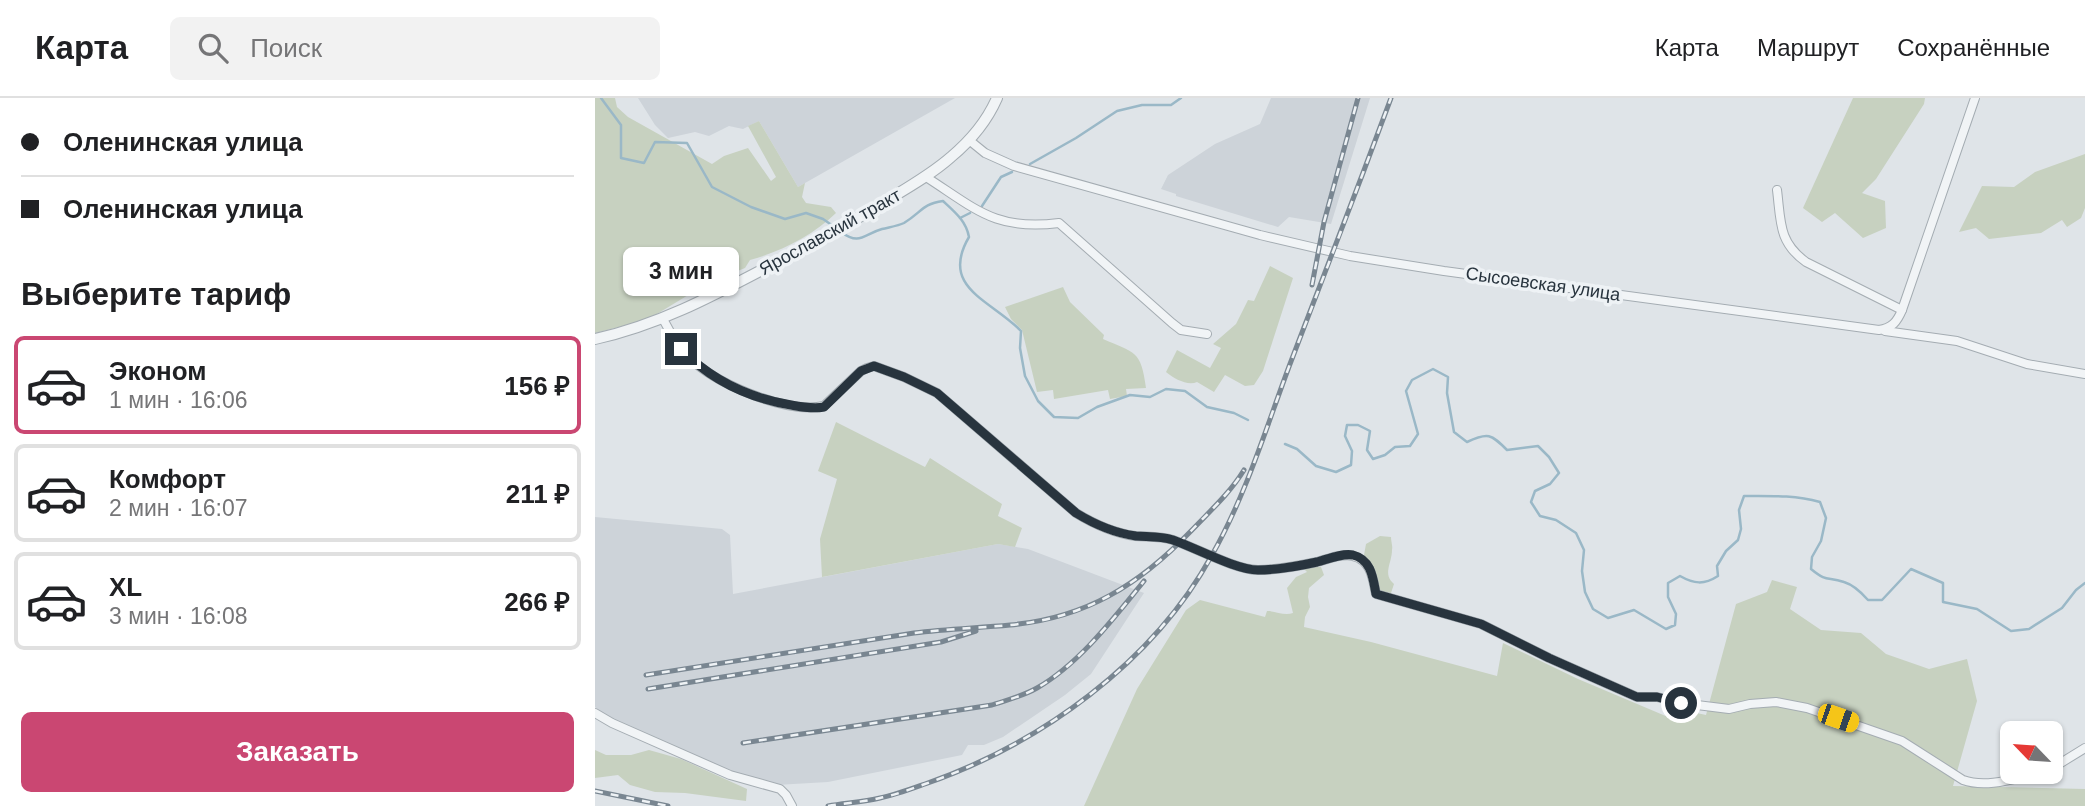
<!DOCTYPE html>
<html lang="ru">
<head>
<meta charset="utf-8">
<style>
  :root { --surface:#fff; --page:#f2f2f2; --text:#202124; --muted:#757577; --line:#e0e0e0; --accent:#ca4772 }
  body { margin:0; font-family:Arial,sans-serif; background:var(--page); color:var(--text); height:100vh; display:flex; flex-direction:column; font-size:26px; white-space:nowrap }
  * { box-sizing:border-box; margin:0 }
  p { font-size:23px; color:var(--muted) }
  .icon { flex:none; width:38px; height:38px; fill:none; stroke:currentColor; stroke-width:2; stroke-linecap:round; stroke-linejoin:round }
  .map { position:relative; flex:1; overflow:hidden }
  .side { display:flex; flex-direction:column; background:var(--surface); width:595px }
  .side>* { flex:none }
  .hud { display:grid; align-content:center; height:154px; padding:0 21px; background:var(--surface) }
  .needle { width:46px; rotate:295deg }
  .controls { position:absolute; left:1405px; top:623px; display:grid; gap:14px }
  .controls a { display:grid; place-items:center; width:63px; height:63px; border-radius:10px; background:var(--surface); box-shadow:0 2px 5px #0004; font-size:35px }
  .end { position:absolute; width:32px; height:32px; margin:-16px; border:9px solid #28343e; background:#fff; box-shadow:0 0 0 4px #fff }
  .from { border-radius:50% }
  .bubble { position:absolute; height:49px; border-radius:10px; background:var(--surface); box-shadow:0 2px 5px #0004; font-size:23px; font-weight:700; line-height:49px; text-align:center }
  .car { position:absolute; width:21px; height:42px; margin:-21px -10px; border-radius:9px; box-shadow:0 0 5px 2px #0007; background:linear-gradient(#f5c518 24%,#345 0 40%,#f5c518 0 76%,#345 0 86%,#f5c518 0) }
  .hud b { display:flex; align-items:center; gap:24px; height:66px; font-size:26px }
  .hud b+b { border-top:2px solid var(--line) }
  .hud i { width:18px; height:18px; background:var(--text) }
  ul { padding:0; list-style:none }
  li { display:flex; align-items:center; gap:21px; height:98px; margin:0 14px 10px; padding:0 7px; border:4px solid var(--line); border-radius:10px }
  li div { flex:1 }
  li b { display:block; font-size:26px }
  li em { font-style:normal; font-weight:700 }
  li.on { border-color:var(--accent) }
  li>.icon { width:63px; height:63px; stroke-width:1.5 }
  h2 { padding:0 21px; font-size:32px; line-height:84px }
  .primary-button { display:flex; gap:14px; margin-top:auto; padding:14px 21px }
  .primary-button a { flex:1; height:80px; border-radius:10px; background:var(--accent); color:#fff; font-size:28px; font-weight:700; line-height:80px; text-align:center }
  header { display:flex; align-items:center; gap:42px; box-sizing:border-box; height:98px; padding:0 35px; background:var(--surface); border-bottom:2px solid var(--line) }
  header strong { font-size:33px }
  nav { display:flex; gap:38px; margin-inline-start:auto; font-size:24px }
  .search { width:490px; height:63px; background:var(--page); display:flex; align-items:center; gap:18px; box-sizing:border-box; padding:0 24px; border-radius:10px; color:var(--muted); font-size:26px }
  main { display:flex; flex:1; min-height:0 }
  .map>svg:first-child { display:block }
  .built { fill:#cdd3d9 }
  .green { fill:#c7d1c0 }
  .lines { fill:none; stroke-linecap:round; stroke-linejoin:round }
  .stream { stroke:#9ab8c7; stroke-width:2.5 }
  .minor-casing { stroke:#a4acb2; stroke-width:10 }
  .tertiary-casing { stroke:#a4acb2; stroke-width:12 }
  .minor { stroke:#f1f4f6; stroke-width:8 }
  .tertiary { stroke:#f1f4f6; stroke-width:10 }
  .rail-casing { stroke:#798691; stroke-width:5 }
  .rail { stroke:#eef2f5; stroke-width:2.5; stroke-dasharray:8; stroke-linecap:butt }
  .route { stroke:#28343e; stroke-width:9 }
  .labels { text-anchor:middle; stroke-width:7; stroke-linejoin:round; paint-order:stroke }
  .street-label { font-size:18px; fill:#28343e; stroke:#eef2f5 }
</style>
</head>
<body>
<header>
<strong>Карта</strong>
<div class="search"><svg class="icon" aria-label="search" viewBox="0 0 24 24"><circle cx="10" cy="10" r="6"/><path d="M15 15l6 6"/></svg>Поиск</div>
<nav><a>Карта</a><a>Маршрут</a><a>Сохранённые</a></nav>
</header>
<main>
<section class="side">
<div class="hud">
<b><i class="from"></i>Оленинская улица</b>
<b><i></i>Оленинская улица</b>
</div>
<h2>Выберите тариф</h2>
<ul>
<li class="on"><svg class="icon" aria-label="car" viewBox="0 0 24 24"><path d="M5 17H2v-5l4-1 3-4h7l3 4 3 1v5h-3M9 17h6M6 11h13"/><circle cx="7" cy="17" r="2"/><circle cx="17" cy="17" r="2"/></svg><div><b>Эконом</b><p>1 мин · 16:06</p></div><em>156 ₽</em></li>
<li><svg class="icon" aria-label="car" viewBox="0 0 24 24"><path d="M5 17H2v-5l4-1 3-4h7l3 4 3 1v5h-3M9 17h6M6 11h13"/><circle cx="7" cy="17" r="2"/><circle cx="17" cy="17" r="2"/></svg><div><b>Комфорт</b><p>2 мин · 16:07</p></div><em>211 ₽</em></li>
<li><svg class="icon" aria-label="car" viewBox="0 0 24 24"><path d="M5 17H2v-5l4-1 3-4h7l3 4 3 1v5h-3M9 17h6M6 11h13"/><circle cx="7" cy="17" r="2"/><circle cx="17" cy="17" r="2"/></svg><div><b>XL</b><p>3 мин · 16:08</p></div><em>266 ₽</em></li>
</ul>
<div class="primary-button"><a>Заказать</a></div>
</section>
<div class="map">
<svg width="1490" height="708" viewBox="0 0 1490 708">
  <rect width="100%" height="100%" fill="#dfe4e8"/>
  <g class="built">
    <path d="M43 0H360L203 89 164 23 148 31 134 28 114 38 100 34 73 40 60 27Z"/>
    <path d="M676 0H775L736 126 694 119 683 129 581 98V96L566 91 573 77 620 46 665 26Z"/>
    <path d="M0 419 127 431 135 437 138 496 403 446 433 451 549 495 496 576 470 597 408 639 389 647H373L367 657 233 684 181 687 136 674 14 620 0 609Z"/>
  </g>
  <g class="green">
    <path d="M0 0H20L22 9 33 19 117 66 129 58 153 50 176 83 181 79 153 28 164 23 203 89 210 85 207 99 211 105 236 109 241 115C217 138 187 153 155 162L150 170 113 185 52 222 0 235Z"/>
    <path d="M1258 0H1330L1329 6 1281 81 1267 95 1290 103 1291 130 1268 140 1240 115 1227 124 1208 110Z"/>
    <path d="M1490 56V110L1486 120 1472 129 1467 122 1446 135 1394 141 1381 130 1364 134 1387 88 1419 89 1440 74Z"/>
    <path d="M675 168 698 180 668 273 659 287 650 288 630 277 619 294 602 284C593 288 579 281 571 274L582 252 615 270 626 250 618 246 641 226 653 202 659 203Z"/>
    <path d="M468 189 475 204 509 237 508 241C540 255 546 252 551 290L531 291 532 298 515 301 513 292 459 301 458 292 442 294 427 232 416 221 410 209Z"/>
    <path d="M241 324 330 369 335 360 407 406 403 418 427 430 420 449 403 446 227 479 225 441 242 381 223 373Z"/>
    <path d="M785 438 796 439C796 444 798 448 797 452 797 465 787 476 799 486L796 495 786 494 775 465 769 457 771 446Z"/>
    <path d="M714 468 726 469 729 477 714 490 713 499 715 509 710 519 709 529 776 544 902 578 908 545 983 581 1073 619 1074 609 1111 617 1141 506 1172 494 1177 482 1202 489 1195 511 1226 532 1266 535 1291 556 1334 571 1372 561 1382 603 1358 688 1490 691V708H489L542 591 591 512 605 502 670 519 672 513C681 513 689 518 698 515L692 490 701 479 712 474 708 470Z"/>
    <path d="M0 652 11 657H36L54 652 86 661 152 691 151 703 90 695 60 694 35 687 23 677 0 680Z"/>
  </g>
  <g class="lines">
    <g class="stream">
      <path d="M6 0 26 27V60L49 65 60 44 92 45 117 89 156 109 190 121 211 115 228 121 241 130"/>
      <path d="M435 66 481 40 522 13 547 7H576L586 0"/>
      <path d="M387 108 406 79 417 74"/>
      <path d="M365 120 375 115"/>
      <path d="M246 134C265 148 269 136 287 131 295 129 303 128 309 125 327 114 327 106 348 103 360 114 371 123 374 139 344 190 396 202 426 233L425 250 430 278 443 303 459 319 483 320 502 309 535 297 555 299 571 291 590 293 612 309 639 315 653 322"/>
      <path d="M690 346 702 351 721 368 741 374 756 367 757 353 750 338 752 327H763L775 333 772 352 778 361 790 357 800 349 815 348 823 336 811 293 817 282 838 271 853 279 852 295 859 334 872 344C893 334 896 336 912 352L943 348 954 359 964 375 955 386 940 393 936 404 945 418 961 422 981 435 989 452 987 473 990 494 998 511 1013 520 1039 512 1071 531 1080 527 1081 516 1073 499V485L1085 478C1099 486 1109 487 1123 478L1122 468 1131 453 1143 442 1146 431 1144 412 1149 398C1176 398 1199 397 1225 404L1231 420 1226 443 1217 459 1216 471C1233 485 1232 478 1249 484 1259 487 1266 494 1273 502H1287L1316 471 1348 485V504L1382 511 1416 533 1434 531 1467 510 1481 492 1490 485"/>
    </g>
    <g class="minor-casing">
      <g id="minor">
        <path d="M374 42 390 55 419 68 665 137 755 158 849 173 1284 232C1297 230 1302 224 1307 212L1380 0"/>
        <path d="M331 79C381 111 400 133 464 125L577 225 586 232 612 236"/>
        <path d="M1182 92C1186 123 1183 144 1211 164L1307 212"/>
        <path d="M68 221C76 237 86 252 99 264 127 288 193 316 229 308L266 273 272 270 279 268 309 279 342 295 481 415C499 426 519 435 540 438 553 439 565 438 578 442 601 450 641 472 663 472 682 472 703 468 722 464 733 461 747 455 758 458 776 462 778 481 781 496L886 526 954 560 1042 599H1062L1086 605 1134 611 1155 606 1181 604 1212 610 1307 643 1368 682C1393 691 1423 679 1449 674"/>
        <path d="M1290 233 1362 243 1432 266 1490 276"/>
        <path d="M0 615 17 625 135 677 185 691 191 697 197 708"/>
        <path d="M1456 671 1490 650"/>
      </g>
    </g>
    <g class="tertiary-casing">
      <path id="tertiary" d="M0 241C65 227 123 195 182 164 222 144 261 122 299 98 319 86 339 74 356 59 375 43 392 23 402 0"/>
    </g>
    <use href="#minor" class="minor"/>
    <use href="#tertiary" class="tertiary"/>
    <g class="rail-casing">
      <g id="rail">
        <path d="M717 187 729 124 763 0"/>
        <path d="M51 577 319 535C351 531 383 530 415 527 491 520 544 487 596 433 615 413 635 395 649 372"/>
        <path d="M53 591 346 544 381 533"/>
        <path d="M148 645 397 607C412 602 428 598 442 590 484 566 519 520 549 483"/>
        <path d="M0 693 73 708"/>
        <path d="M233 708C250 705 268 704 285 700 300 697 316 691 330 686 445 646 558 565 617 457 651 397 671 330 695 266 729 178 763 89 796 0"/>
      </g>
    </g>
    <use href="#rail" class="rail"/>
  </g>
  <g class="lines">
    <path class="route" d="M86 251C116 282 154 300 196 307 207 309 218 311 229 309L266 273 279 268 309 279 342 295 481 415C499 426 519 435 541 438 553 439 565 438 578 442 601 450 641 472 663 472 682 472 704 468 722 464 733 461 747 455 758 457 777 462 778 481 781 496L886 526 954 560 1042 599H1062L1086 605"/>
  </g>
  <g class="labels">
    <g class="street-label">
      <text transform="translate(235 134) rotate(-29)" y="6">Ярославский тракт</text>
      <text transform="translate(948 186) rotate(8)" y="6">Сысоевская улица</text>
    </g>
  </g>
</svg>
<div class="controls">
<a><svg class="needle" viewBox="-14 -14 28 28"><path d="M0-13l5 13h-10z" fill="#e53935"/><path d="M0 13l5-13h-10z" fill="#757577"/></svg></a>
</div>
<i class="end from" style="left:1086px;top:605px"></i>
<i class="end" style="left:86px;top:251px"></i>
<div class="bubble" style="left:28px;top:149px;width:116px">3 мин</div>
<i class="car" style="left:1243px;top:620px;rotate:109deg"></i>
</div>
</main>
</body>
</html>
